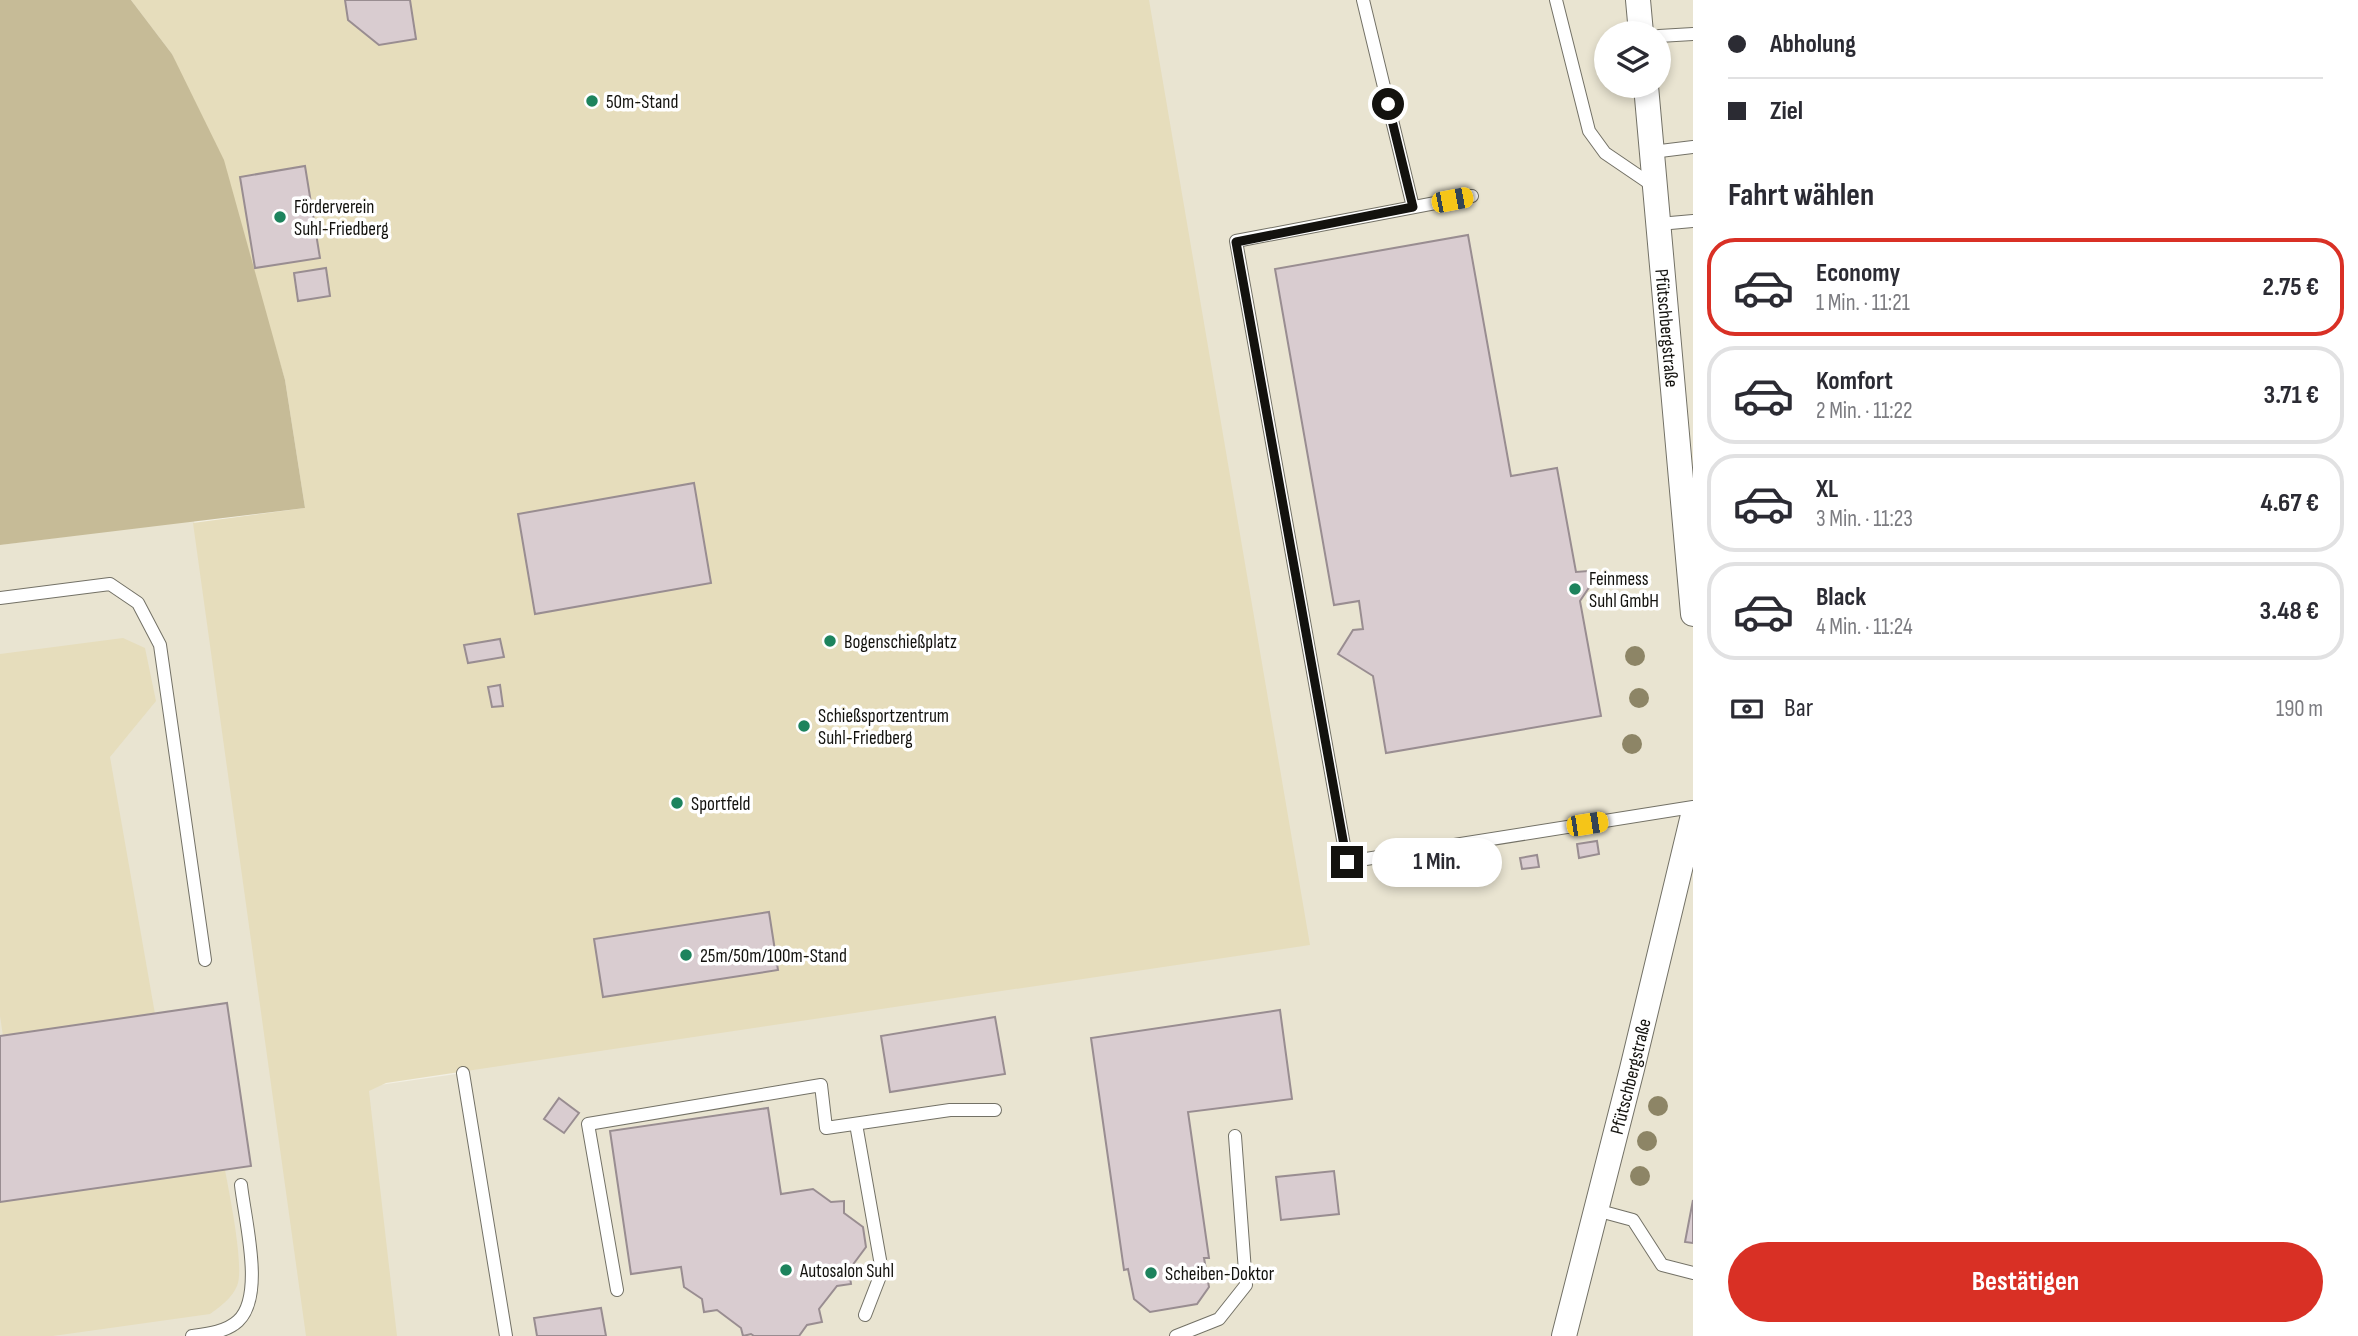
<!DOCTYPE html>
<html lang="de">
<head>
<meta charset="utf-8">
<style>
  :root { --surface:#fff; --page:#f2f2f3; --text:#2b2b33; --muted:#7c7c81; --line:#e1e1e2; --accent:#d93025 }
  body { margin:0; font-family:"Sofia Sans Condensed",sans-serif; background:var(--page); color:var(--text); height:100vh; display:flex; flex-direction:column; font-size:26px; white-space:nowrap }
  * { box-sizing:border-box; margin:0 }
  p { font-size:23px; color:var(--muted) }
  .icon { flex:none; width:38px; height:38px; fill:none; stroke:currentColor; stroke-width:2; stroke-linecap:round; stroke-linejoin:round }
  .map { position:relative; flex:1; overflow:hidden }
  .panel { display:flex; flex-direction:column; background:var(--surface); width:665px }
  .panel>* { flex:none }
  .guide { display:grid; align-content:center; height:154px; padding:0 35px; background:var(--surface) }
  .tools { position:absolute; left:1594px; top:21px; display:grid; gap:14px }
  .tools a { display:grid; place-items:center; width:77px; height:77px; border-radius:50%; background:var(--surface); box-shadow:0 4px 10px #0003; font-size:35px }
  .end { position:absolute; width:32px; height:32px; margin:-16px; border:9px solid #13120e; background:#fff; box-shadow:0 0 0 4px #fff }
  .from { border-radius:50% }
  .bubble { position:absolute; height:49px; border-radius:24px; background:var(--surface); box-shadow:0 4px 10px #0003; font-size:23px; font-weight:700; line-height:49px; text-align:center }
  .car { position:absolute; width:21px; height:42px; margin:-21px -10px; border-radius:9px; box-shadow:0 0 5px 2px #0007; background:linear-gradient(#f5c518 24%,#345 0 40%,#f5c518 0 76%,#345 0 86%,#f5c518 0) }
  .guide b { display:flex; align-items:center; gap:24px; height:66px; font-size:26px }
  .guide b+b { border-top:2px solid var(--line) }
  .guide i { width:18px; height:18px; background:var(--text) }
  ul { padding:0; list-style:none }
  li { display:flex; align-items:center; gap:21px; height:98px; margin:0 14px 10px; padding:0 21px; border:4px solid var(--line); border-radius:28px }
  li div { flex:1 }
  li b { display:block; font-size:26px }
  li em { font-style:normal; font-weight:700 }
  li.current { border-color:var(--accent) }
  li>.icon { width:63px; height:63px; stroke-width:1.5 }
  h2 { padding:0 35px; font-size:32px; line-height:84px }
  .pay { display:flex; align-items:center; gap:18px; height:77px; padding:0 35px; font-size:26px }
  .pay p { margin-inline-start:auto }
  .button { display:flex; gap:14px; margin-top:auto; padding:14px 35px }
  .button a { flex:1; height:80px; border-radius:42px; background:var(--accent); color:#fff; font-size:28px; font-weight:700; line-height:80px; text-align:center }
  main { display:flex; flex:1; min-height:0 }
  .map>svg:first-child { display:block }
  .built { fill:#e9e4d1; fill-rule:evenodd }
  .green { fill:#e6ddbc }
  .forest { fill:#c6bb97 }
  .building { fill:#d9ccd0; stroke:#998d91; stroke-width:2 }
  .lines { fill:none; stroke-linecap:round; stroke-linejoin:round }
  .service-casing { stroke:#737166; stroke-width:14 }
  .minor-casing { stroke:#737166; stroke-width:26 }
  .service { stroke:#fff; stroke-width:12 }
  .minor { stroke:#fff; stroke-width:24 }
  .tree { fill:#8d8566 }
  .route { stroke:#13120e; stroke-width:9 }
  .poi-dot { fill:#1d835d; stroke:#fff; stroke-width:2.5 }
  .labels { text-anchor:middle; stroke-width:7; stroke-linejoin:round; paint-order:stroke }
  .poi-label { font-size:19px; fill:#13120e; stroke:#fff; text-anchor:start }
  .street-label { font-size:19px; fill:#13120e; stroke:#fff }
</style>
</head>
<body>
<main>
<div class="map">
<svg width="1693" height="1336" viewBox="0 0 1693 1336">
  <rect width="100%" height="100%" fill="#f2efe3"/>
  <path class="built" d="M1149 0H1693V1336H0V545L194 520 275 1100 463 1073ZM1606 33H1659V86H1606Z"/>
  <g class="green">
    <path d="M131 0H1149L1310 945 386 1083 369 1091 397 1336H306L193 523 305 508 285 380 262 302 172 54Z"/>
    <path d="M123 638 145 648 156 701 110 757 155 1014 3 1036 0 1016V654Z"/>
    <path d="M225 1170C229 1192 245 1269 237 1286 232 1298 221 1306 210 1314L53 1336H0V1202Z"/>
  </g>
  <path class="forest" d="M0 0H131L172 54 224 160 285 380 305 508 0 545Z"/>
  <g class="building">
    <path d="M345 0H410L416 39 379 45 348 20Z"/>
    <path d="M305 166 320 258 255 268 240 177Z"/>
    <path d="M1468 235 1511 476 1557 468 1576 572 1588 571 1590 586 1580 601 1601 716 1386 753 1373 676 1338 654 1353 630 1363 629 1359 601 1334 605 1275 269Z"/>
    <path d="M326 268 330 296 298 301 294 273Z"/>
    <path d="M694 483 711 583 535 614 518 514Z"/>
    <path d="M500 639 504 657 468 663 464 645Z"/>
    <path d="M500 685 503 706 492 707 488 687Z"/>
    <path d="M1597 841 1599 854 1579 858 1577 844Z"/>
    <path d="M1537 855 1539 867 1522 869 1520 858Z"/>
    <path d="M769 912 778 970 603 997 594 939Z"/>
    <path d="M227 1003 251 1166 0 1202V1036Z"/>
    <path d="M1280 1010 1292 1099 1188 1112 1209 1258H1204L1209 1287 1197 1304 1150 1312 1134 1299 1128 1269 1124 1270 1091 1038Z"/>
    <path d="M995 1017 1005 1074 890 1092 881 1036Z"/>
    <path d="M559 1098 579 1113 564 1133 544 1119Z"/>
    <path d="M768 1108 781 1194 813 1189 831 1202 844 1201V1213L863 1227 866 1247 849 1270 851 1284 837 1286 819 1309 822 1322 807 1325 799 1336H754L751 1334 743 1336 741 1328 717 1310 704 1312 702 1299 684 1287 681 1267 631 1274 610 1131Z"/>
    <path d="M1334 1171 1339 1214 1281 1220 1276 1177Z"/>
    <path d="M1693 1200V1243L1685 1242Z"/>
    <path d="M601 1308 606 1336H537L534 1318Z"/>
  </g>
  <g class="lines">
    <g class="service-casing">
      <g id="service">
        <path d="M1363 0 1413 207"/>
        <path d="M1556 0 1589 131 1605 153 1655 187"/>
        <path d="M1659 36 1693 34"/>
        <path d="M1652 152 1693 147"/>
        <path d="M1472 196 1236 241 1347 862 1693 807"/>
        <path d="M1659 224 1693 221"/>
        <path d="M0 598 110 584 138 603 160 645 205 960"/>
        <path d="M463 1073 506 1336"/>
        <path d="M856 1124 882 1271 865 1315"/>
        <path d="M1596 1210 1633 1220 1662 1265 1693 1273"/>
        <path d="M617 1290 588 1124 821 1085 826 1128 950 1110H995"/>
        <path d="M192 1336C207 1334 226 1332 238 1321 265 1296 245 1221 241 1185"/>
        <path d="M1176 1336 1219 1319 1246 1285 1235 1136"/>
      </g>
    </g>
    <g class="minor-casing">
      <g id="minor">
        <path d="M1638 0 1641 33"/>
        <path id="s1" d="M1646 86 1693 614"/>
        <path id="s2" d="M1564 1336 1632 1069 1693 815"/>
      </g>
    </g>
    <use href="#service" class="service"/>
    <use href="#minor" class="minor"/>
  </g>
  <g class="tree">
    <circle cx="1635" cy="656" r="10"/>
    <circle cx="1639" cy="698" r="10"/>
    <circle cx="1632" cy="744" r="10"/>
    <circle cx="1658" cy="1106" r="10"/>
    <circle cx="1647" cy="1141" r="10"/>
    <circle cx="1640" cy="1176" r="10"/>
  </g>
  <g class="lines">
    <path class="route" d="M1347 862 1236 242 1413 207 1388 104"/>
  </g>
  <g class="poi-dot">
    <circle cx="592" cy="101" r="7"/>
    <circle cx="280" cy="217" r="7"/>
    <circle cx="1575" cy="589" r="7"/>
    <circle cx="830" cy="641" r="7"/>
    <circle cx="804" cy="726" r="7"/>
    <circle cx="677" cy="803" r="7"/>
    <circle cx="686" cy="955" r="7"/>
    <circle cx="786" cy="1270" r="7"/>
    <circle cx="1151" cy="1273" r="7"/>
  </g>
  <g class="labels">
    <g class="poi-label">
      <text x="606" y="108">50m-Stand</text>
      <text x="294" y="213">Förderverein<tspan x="294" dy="22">Suhl-Friedberg</tspan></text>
      <text x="1589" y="585">Feinmess<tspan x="1589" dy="22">Suhl GmbH</tspan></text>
      <text x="844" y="648">Bogenschießplatz</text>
      <text x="818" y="722">Schießsportzentrum<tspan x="818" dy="22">Suhl-Friedberg</tspan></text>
      <text x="691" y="810">Sportfeld</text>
      <text x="700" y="962">25m/50m/100m-Stand</text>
      <text x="800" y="1277">Autosalon Suhl</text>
      <text x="1165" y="1280">Scheiben-Doktor</text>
    </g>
    <g class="street-label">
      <text dy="7" stroke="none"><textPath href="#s1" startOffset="243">Pfütschbergstraße</textPath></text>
      <text dy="7" stroke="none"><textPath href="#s2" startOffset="268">Pfütschbergstraße</textPath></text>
    </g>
  </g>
</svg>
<div class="tools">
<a><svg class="icon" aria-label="layers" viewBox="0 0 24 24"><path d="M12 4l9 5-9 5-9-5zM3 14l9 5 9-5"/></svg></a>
</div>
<i class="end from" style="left:1388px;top:104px"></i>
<i class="end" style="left:1347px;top:862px"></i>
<div class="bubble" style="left:1372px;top:838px;width:130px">1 Min.</div>
<i class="car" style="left:1452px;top:200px;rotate:79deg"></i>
<i class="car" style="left:1587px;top:824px;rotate:81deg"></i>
</div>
<section class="panel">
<div class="guide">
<b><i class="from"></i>Abholung</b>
<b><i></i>Ziel</b>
</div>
<h2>Fahrt wählen</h2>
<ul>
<li class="current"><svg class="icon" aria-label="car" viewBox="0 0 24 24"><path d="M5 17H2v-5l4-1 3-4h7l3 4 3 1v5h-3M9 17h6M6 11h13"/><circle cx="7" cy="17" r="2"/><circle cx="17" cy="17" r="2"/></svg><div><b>Economy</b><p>1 Min. · 11:21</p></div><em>2.75 €</em></li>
<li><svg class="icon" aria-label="car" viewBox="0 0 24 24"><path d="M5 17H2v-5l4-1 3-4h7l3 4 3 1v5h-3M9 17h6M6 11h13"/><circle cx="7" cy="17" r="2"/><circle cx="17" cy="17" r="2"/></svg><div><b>Komfort</b><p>2 Min. · 11:22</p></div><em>3.71 €</em></li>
<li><svg class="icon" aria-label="car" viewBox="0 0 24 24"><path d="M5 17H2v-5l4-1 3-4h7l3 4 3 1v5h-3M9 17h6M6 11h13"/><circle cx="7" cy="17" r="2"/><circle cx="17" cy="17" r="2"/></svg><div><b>XL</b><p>3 Min. · 11:23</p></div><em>4.67 €</em></li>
<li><svg class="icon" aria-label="car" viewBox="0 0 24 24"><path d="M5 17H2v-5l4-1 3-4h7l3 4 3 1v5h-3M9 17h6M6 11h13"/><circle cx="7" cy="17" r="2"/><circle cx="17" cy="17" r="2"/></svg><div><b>Black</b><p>4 Min. · 11:24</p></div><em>3.48 €</em></li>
</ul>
<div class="pay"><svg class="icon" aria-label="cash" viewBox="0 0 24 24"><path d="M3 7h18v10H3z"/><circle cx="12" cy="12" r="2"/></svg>Bar<p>190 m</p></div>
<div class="button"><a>Bestätigen</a></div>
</section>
</main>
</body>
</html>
